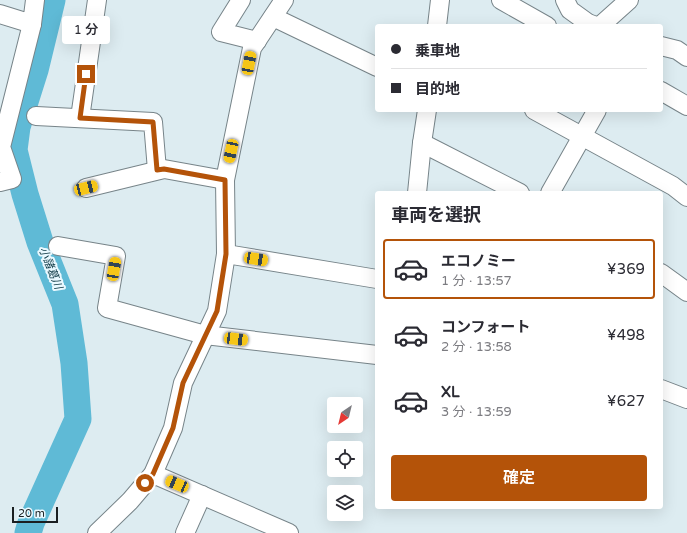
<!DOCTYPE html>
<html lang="ja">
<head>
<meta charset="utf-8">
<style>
  :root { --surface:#fff; --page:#f7f7f7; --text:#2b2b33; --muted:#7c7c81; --line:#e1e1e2; --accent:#b45309 }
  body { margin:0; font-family:"Varela Round","Noto Sans JP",sans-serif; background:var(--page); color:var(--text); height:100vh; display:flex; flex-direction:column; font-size:15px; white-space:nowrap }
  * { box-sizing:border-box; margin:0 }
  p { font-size:13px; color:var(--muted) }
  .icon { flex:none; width:22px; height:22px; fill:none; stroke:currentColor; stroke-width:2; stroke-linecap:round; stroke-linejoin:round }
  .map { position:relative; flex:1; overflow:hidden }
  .drawer { position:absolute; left:375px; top:191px; width:288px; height:318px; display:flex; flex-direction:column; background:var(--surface); border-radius:4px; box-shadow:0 4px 16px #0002 }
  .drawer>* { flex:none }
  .top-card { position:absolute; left:375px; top:24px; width:288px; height:88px; border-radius:4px; box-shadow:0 4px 16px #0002; display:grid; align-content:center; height:88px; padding:0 16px; background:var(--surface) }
  .needle { width:26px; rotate:215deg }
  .controls { position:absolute; left:327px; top:397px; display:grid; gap:8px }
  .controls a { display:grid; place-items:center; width:36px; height:36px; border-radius:4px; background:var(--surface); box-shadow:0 4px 16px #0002; font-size:20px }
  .scale { position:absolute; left:12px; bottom:10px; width:46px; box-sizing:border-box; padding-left:4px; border:2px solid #1a1f21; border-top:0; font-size:11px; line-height:14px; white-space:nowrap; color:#1a1f21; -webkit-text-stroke:3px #eaf9ff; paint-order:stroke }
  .end { position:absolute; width:18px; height:18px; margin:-9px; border:5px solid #b45309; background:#fff; box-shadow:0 0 0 2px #fff }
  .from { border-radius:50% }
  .bubble { position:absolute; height:28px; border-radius:4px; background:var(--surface); box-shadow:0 4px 16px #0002; font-size:13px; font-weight:600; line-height:28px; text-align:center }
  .car { position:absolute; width:12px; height:24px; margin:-12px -6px; border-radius:5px; box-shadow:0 0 3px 1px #0007; background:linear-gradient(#f5c518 24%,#345 0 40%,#f5c518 0 76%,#345 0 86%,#f5c518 0) }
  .top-card b { display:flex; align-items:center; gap:14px; height:38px; font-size:15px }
  .top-card b+b { border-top:1px solid var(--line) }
  .top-card i { width:10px; height:10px; background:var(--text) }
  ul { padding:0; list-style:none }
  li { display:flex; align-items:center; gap:12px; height:60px; margin:0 8px 6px; padding:0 8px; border:2px solid transparent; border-radius:4px }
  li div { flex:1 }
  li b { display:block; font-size:15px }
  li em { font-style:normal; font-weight:600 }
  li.on { border-color:var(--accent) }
  li>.icon { width:36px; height:36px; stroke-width:1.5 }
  h2 { padding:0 16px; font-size:18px; line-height:48px }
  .action { display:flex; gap:8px; margin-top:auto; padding:8px 16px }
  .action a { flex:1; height:46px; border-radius:4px; background:var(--accent); color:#fff; font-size:16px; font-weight:600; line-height:46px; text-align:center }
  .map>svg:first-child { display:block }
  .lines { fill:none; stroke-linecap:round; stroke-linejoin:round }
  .river { stroke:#5fbad6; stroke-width:27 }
  .minor-casing { stroke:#778489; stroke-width:20 }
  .minor { stroke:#fff; stroke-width:18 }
  .route { stroke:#b45309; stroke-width:5 }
  .labels { text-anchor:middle; stroke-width:4; stroke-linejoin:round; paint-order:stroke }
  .water-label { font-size:11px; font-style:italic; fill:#083440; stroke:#eaf9ff }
</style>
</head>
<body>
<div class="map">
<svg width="687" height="533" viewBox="0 0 687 533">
  <rect width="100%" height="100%" fill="#ddecf1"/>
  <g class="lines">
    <path class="river" d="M28 533 31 523 78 419 74 363 65 304 40 242 25 194 14 150 17 127 35 70 52 0"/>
    <g class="minor-casing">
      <g id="minor">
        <path d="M241 0 221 32 257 41"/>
        <path d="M501 0 547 26"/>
        <path d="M565 0 570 10 588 23 596 26"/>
        <path d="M0 14 32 24 35 0"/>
        <path d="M273 17 377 67"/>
        <path d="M437 26 440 0"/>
        <path d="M600 26 629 0"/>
        <path d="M661 46 677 50 687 57"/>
        <path d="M661 91 687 106"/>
        <path d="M534 110 673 186 687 197"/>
        <path d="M36 116 153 122 157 170"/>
        <path d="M80 118 97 0"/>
        <path d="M422 143 520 193"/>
        <path d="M0 182 12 179 1 147 32 24"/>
        <path d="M86 188 164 169 225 180"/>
        <path d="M417 193 422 143 427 110"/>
        <path d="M550 193 597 110"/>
        <path d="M58 246 116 256 107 308 205 335 377 355"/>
        <path d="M226 254 225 180 252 48 284 0"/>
        <path d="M661 273 687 292"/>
        <path d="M661 389 687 399"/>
        <path d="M153 474 289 533"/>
        <path d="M97 533 130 501 153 474 173 428 183 383 217 311 226 254 377 279"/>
        <path d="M185 533 202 495"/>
      </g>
    </g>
    <use href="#minor" class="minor"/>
  </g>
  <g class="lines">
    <path class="route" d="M86 74 80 118 153 122 157 170 164 169 225 180 226 254 217 311 183 383 173 428 153 474 145 483"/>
  </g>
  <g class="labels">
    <g class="water-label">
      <text transform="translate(51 268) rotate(68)" y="4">小諸葛川</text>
    </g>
  </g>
</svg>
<div class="controls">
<a><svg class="needle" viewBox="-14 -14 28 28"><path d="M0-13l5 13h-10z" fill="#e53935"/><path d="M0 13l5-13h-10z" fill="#7c7c81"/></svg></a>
<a><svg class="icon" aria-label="locate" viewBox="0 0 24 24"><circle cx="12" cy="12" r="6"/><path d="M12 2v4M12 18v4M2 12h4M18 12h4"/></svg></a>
<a><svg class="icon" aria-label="layers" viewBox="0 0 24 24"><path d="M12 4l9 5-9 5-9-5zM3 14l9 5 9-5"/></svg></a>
</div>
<div class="scale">20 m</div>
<i class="end from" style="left:145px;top:483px"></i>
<i class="end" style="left:86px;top:74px"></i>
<div class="bubble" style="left:62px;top:16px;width:48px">1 分</div>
<i class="car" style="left:249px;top:63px;rotate:11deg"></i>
<i class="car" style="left:231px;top:151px;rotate:192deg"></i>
<i class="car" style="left:86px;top:188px;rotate:76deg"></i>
<i class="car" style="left:256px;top:259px;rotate:99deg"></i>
<i class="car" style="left:114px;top:269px;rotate:10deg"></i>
<i class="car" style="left:236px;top:339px;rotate:97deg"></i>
<i class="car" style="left:177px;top:484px;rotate:293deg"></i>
<div class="top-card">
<b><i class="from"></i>乗車地</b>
<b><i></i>目的地</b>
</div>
<section class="drawer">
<h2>車両を選択</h2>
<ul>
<li class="on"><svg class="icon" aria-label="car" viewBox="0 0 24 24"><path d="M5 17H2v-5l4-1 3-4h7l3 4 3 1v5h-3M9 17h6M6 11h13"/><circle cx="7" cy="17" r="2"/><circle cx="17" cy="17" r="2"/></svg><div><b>エコノミー</b><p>1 分 · 13:57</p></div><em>¥369</em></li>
<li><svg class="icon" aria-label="car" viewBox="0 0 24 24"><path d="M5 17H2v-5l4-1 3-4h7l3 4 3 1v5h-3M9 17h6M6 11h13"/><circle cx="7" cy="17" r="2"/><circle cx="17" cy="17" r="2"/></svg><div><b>コンフォート</b><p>2 分 · 13:58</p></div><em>¥498</em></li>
<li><svg class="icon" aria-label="car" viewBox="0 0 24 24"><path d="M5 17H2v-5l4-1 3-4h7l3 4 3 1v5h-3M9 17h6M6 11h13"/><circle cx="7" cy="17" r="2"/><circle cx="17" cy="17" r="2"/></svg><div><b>XL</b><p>3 分 · 13:59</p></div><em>¥627</em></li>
</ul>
<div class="action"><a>確定</a></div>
</section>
</div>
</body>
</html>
